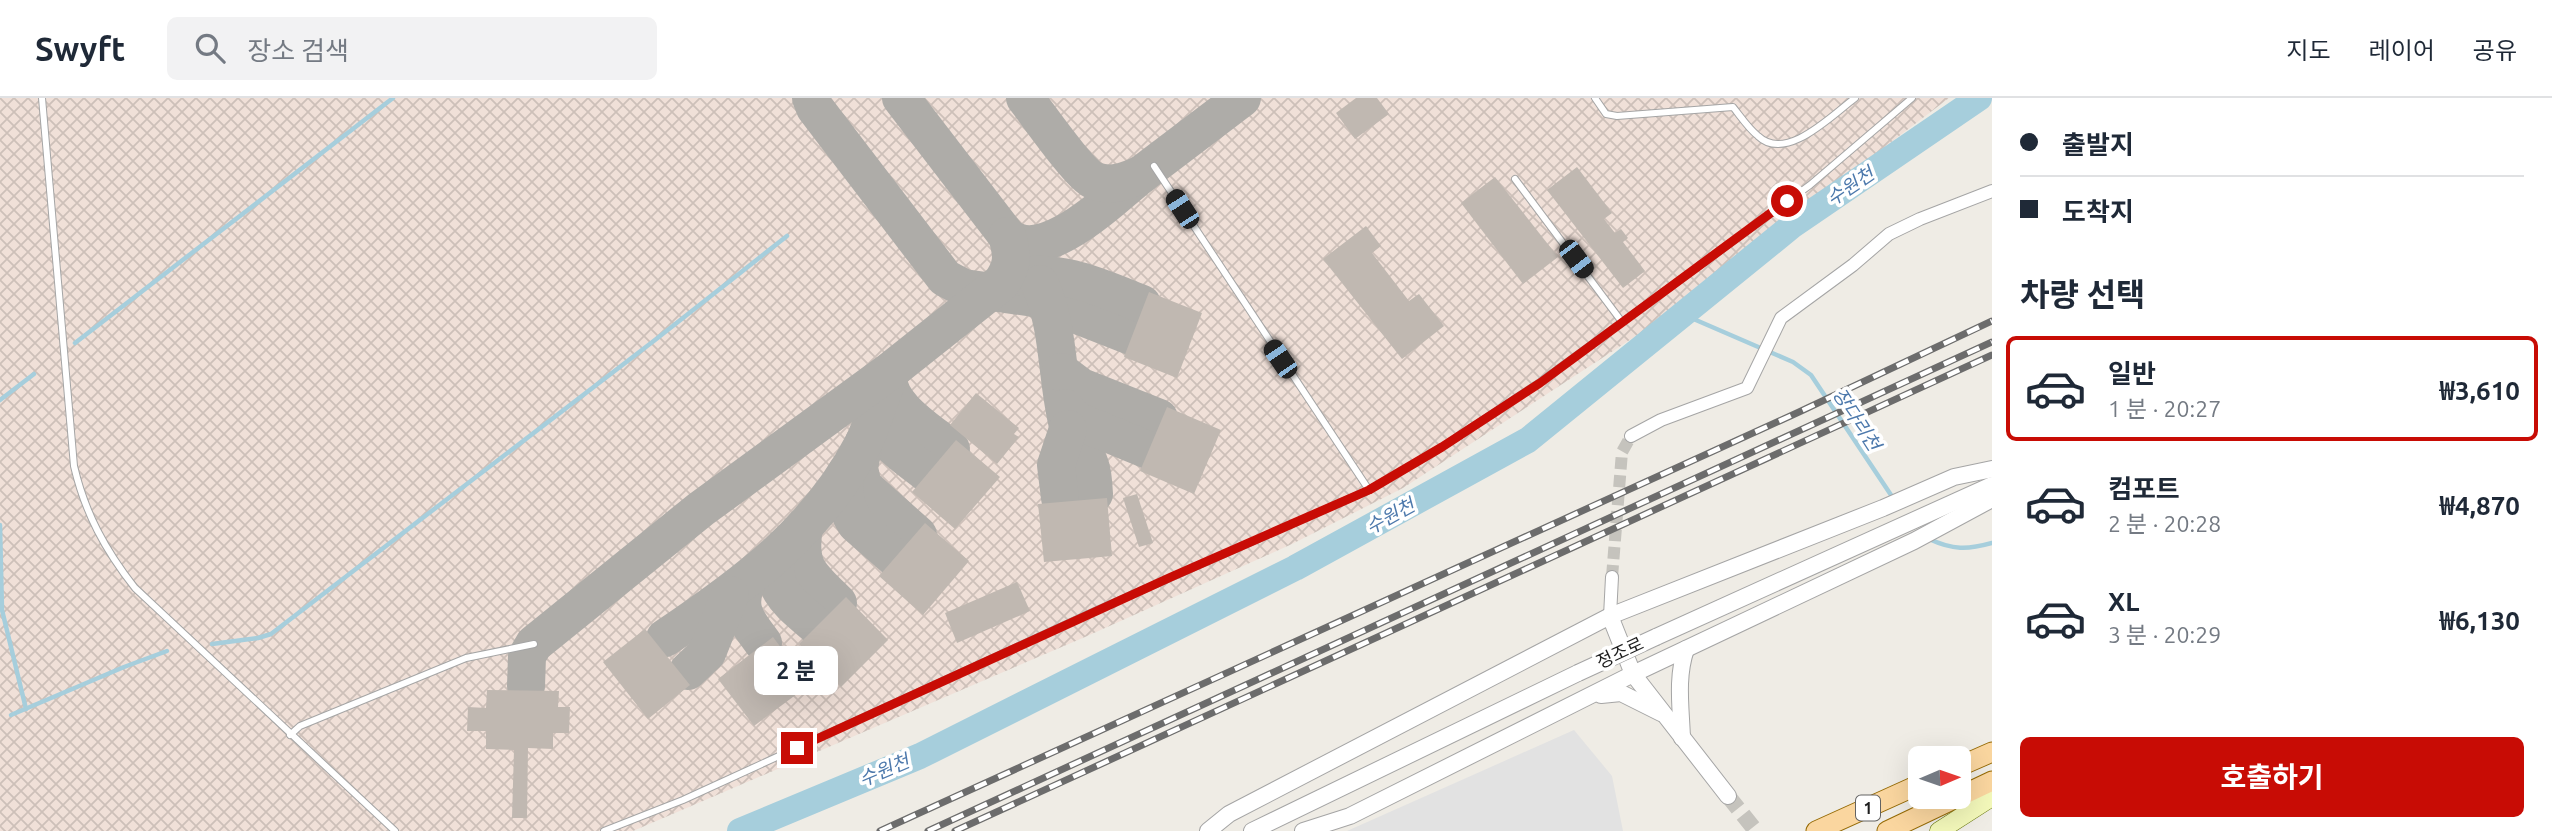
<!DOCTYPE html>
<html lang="ko">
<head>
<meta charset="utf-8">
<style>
  :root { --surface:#fff; --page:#f2f2f3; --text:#1f2937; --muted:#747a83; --line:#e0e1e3; --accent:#c80c05 }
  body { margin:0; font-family:Ubuntu,"Noto Sans KR",sans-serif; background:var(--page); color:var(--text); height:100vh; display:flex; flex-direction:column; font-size:26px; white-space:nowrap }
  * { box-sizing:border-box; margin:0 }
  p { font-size:23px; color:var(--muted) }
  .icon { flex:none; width:38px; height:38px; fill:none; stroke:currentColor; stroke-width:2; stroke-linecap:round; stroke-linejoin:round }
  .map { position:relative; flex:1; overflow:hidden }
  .details { display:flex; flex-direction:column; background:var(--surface); width:560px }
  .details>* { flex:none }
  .hud { display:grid; align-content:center; height:154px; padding:0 28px; background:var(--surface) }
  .needle { width:46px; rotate:88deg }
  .buttons { position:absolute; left:1908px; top:648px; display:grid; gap:14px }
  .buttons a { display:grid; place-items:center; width:63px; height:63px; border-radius:10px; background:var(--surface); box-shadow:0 7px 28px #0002; font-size:35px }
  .end { position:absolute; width:32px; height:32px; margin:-16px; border:9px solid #c80c05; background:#fff; box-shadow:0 0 0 4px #fff }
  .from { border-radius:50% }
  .bubble { position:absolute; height:49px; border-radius:10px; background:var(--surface); box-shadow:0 7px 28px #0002; font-size:23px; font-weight:700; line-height:49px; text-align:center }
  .car { position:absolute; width:21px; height:42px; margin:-21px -10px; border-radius:9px; box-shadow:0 0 5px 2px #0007; background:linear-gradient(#222 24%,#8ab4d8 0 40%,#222 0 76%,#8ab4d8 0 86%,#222 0) }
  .hud b { display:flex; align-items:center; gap:24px; height:66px; font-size:26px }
  .hud b+b { border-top:2px solid var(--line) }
  .hud i { width:18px; height:18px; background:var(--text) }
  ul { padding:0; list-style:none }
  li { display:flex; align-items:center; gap:21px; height:105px; margin:0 14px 10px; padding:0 14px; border:4px solid transparent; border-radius:10px }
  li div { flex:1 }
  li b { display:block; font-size:26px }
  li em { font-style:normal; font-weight:700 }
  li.on { border-color:var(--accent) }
  li>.icon { width:63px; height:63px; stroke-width:1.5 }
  h2 { padding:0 28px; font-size:32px; line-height:84px }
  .primary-button { display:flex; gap:14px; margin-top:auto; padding:14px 28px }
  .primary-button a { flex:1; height:80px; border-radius:10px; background:var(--accent); color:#fff; font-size:28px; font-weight:700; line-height:80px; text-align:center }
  header { display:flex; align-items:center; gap:42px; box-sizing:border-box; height:98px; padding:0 35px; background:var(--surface); border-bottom:2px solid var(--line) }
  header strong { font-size:33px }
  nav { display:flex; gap:38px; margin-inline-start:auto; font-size:24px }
  .search { width:490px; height:63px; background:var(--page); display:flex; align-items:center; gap:18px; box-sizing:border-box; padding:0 24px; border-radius:10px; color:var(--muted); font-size:26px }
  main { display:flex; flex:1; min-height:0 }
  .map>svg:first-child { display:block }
  .military { fill:url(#military-cross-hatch) }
  .parking { fill:#e2e2e2 }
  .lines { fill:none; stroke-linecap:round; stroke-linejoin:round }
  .stream { stroke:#a6cedc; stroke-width:4.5 }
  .river { stroke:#a6cedc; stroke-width:26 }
  .taxiway { stroke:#aeaca8; stroke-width:38 }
  .building { fill:#c0b8b1 }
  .minor-tunnel { stroke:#c5c3bd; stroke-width:12; stroke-dasharray:12 6; stroke-linecap:butt }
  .tertiary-tunnel { stroke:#c5c3bd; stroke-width:16; stroke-dasharray:16 8; stroke-linecap:butt }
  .service-casing { stroke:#a5a5a5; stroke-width:8 }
  .minor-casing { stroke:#a5a5a5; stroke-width:14 }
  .tertiary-casing { stroke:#a5a5a5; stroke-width:18 }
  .secondary-casing { stroke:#647307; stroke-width:19 }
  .primary-casing { stroke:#956a04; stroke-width:21 }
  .service { stroke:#fff; stroke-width:6 }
  .minor { stroke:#fff; stroke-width:12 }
  .tertiary { stroke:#fff; stroke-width:16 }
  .secondary { stroke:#f3f8ba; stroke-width:18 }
  .primary { stroke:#fad69f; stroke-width:19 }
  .rail-casing { stroke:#6c6c6c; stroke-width:7 }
  .rail { stroke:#fff; stroke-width:4.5; stroke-dasharray:13; stroke-linecap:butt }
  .tertiary-bridge-casing { stroke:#a5a5a5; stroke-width:18; stroke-linecap:butt }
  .tertiary-bridge { stroke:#fff; stroke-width:16 }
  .route { stroke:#c80c05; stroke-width:9 }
  .labels { text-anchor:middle; stroke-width:7; stroke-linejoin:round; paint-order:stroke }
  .shield { fill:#fff; stroke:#626262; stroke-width:2 }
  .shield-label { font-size:16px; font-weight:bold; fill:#1e1e1e }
  .street-label { font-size:18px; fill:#1e1e1e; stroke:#fff }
  .water-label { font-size:19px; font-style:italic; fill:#4d79ac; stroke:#fff }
</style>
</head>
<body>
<header>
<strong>Swyft</strong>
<div class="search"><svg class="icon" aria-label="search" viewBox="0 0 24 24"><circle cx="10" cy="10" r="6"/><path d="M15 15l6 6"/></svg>장소 검색</div>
<nav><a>지도</a><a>레이어</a><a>공유</a></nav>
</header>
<main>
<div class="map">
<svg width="1992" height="733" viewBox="0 0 1992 733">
  <defs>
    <pattern id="military-cross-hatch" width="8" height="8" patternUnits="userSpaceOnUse" patternTransform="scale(1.75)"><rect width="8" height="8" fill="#f0e0d8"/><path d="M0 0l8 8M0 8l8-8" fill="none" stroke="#cdc0b9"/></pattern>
  </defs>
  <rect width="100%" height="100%" fill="#efece5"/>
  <path class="military" d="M0 0H1949L1642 234 1403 390 1292 446 1085 539 633 733H0Z"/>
  <path class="parking" d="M1574 632 1612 678 1623 733H1347Z"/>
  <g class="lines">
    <g class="stream">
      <path d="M1682 216 1793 264 1811 277 1893 400"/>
      <path d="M75 245 393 0"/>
      <path d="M0 302 34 276"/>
      <path d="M0 427 2 512 26 611"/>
      <path d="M1929 441C1953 452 1967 452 1992 445"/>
      <path d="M212 546 258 540 271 536 655 242 787 138"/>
      <path d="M11 617 124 569 167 553"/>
    </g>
    <path class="river" d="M740 733 920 658 1295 470 1528 342 1793 127 1979 0"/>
    <g class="taxiway">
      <path d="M811 0 815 10 945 180 964 190 1034 200 1131 238"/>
      <path d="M901 0 1007 138C1043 170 1113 99 1142 76"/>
      <path d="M1025 0C1037 15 1081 79 1095 83 1112 89 1127 83 1142 76L1242 0"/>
      <path d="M1013 179C1060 170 1099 189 1142 206"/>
      <path d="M1040 186C1060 231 1056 280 1068 328 1071 339 1082 349 1087 360 1093 371 1093 384 1094 396"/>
      <path d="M1061 274 1081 289 1159 320"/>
      <path d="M888 279C888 309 930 333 951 351"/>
      <path d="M1065 310 1072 319 1080 324 1148 352"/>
      <path d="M875 312C874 342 909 360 930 378"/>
      <path d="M864 344 859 370 863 388 918 437"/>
      <path d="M846 375C842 395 845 409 856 426L897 462"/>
      <path d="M1060 400 1056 367 1068 331"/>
      <path d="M804 429C797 471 811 478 838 505"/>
      <path d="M777 457C769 493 792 506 816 528"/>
      <path d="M747 484C735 511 747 523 763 545"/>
      <path d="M665 540C744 487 818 433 863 346 875 322 880 294 893 271"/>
      <path d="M688 573 707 555 730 497"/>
      <path d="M526 588 527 558 534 546 701 411 894 270 1001 185C1013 168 1013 158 1007 138"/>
    </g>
  </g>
  <g class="building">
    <path d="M1356 0H1377L1389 16 1355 41 1336 15Z"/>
    <path d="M1577 69 1612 115 1604 121 1615 135 1621 131 1628 140 1623 144 1645 173 1623 190 1547 92Z"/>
    <path d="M1495 79 1558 159 1523 186 1461 105Z"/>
    <path d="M1366 128 1381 148 1372 155 1409 203 1419 196 1444 228 1402 261 1323 161Z"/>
    <path d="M1149 194 1202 215 1177 280 1124 259Z"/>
    <path d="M976 295 1019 330 1014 336 1019 339 997 366 950 327Z"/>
    <path d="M1167 309 1221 332 1194 396 1140 373Z"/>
    <path d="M956 342 1000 379 955 431 912 394Z"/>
    <path d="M1137 396 1153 445 1139 449 1123 400Z"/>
    <path d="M1107 400 1112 458 1044 464 1038 406Z"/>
    <path d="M925 425 969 463 923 517 879 478Z"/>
    <path d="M1017 484 1030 513 957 545 945 515Z"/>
    <path d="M846 499 888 542 841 589 799 546Z"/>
    <path d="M645 531 690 587 648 621 603 564Z"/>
    <path d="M773 539 809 587 754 628 718 581Z"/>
    <path d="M487 592 559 593 558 609H570L569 635H553V651L528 650 527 720H512L514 652 486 651V633H467L468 609 486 610Z"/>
  </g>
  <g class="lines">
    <path class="minor-tunnel" d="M1612 479 1622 354 1631 338"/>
    <path class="tertiary-tunnel" d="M1728 698 1756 733"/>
    <g class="service-casing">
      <g id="service">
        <path d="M42 0 74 368C85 415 105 452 135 490L395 733"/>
        <path d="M1595 0 1606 16 1617 18 1733 9C1741 19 1748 30 1758 38 1786 65 1832 17 1855 0"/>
        <path d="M1154 68 1369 392"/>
        <path d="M1515 81 1622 224"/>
        <path d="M290 637 300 628 466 560 534 546"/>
        <path d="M604 733 683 702 1095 513 1369 392 1442 349 1540 284 1810 87 1912 0"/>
      </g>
    </g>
    <g class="minor-casing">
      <g id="minor">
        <path d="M1631 338 1661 322 1747 290 1781 220 1853 167 1889 136 1920 121 1992 93"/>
        <path d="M1610 518 1612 479"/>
      </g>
    </g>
    <g class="tertiary-casing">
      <g id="tertiary">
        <path d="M1610 518 1633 576 1728 698"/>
        <path d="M1656 539 1992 387"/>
        <path d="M1601 597 1621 595 1661 615"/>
        <path d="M1682 640C1681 610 1676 580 1686 551"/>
        <path d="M1208 733 1229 716 1610 518 1883 410 1954 379 1992 371"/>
        <path d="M1252 733 1578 575"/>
        <path d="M1303 733 1350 718 1633 576 1914 443 1992 401"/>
      </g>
    </g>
    <g class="secondary-casing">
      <path id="secondary" d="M1939 733 1992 699"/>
    </g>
    <g class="primary-casing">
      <g id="primary">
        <path d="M1958 669 1992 654"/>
        <path d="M1816 733 1920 686"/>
        <path d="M1887 733 1992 683"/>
      </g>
    </g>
    <use href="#service" class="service"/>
    <use href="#minor" class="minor"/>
    <use href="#tertiary" class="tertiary"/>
    <use href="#secondary" class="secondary"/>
    <use href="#primary" class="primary"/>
    <g class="rail-casing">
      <g id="rail">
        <path d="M880 733 1799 314 1992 223"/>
        <path d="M928 733 1992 244"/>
        <path d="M955 733 1992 257"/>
      </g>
    </g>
    <use href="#rail" class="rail"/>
    <g class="tertiary-bridge-casing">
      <path id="tertiary-bridge" d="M1578 575 1656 539"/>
    </g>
    <use href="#tertiary-bridge" class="tertiary-bridge"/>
  </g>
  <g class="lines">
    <path class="route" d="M797 650 1171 479 1369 392 1442 349 1540 285 1787 103"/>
  </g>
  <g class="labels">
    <rect class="shield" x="1856" y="697.5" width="24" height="25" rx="5"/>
    <g class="shield-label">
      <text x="1868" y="716">1</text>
    </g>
    <g class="street-label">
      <text transform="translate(1620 555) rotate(-25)" y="6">정조로</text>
    </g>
    <g class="water-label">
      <text transform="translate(1850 88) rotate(-34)" y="7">수원천</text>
      <text transform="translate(1857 321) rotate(57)" y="7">장다리천</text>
      <text transform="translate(1390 418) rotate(-29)" y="7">수원천</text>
      <text transform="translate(884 672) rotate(-23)" y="7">수원천</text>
    </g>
  </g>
</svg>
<div class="buttons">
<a><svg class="needle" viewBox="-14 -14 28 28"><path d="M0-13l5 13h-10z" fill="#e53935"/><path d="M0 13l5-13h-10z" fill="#747a83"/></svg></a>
</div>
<i class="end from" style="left:1787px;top:103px"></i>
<i class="end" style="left:797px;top:650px"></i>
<div class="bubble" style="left:754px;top:548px;width:84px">2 분</div>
<i class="car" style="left:1182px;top:111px;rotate:327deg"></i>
<i class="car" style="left:1576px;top:161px;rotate:143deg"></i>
<i class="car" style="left:1280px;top:261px;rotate:326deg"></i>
</div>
<section class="details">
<div class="hud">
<b><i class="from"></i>출발지</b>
<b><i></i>도착지</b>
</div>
<h2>차량 선택</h2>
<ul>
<li class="on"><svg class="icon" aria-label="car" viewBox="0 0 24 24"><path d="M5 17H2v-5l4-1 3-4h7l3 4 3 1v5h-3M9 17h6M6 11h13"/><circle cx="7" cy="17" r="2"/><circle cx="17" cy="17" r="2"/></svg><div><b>일반</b><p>1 분 · 20:27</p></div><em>₩3,610</em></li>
<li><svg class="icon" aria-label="car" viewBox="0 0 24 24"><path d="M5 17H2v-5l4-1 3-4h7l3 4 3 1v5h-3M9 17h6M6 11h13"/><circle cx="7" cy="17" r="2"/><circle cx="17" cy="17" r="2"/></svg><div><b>컴포트</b><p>2 분 · 20:28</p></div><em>₩4,870</em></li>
<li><svg class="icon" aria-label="car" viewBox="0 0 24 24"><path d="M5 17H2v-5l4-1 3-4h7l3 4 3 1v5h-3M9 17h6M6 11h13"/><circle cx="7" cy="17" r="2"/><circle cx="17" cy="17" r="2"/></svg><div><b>XL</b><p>3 분 · 20:29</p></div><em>₩6,130</em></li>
</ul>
<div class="primary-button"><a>호출하기</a></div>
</section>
</main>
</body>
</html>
